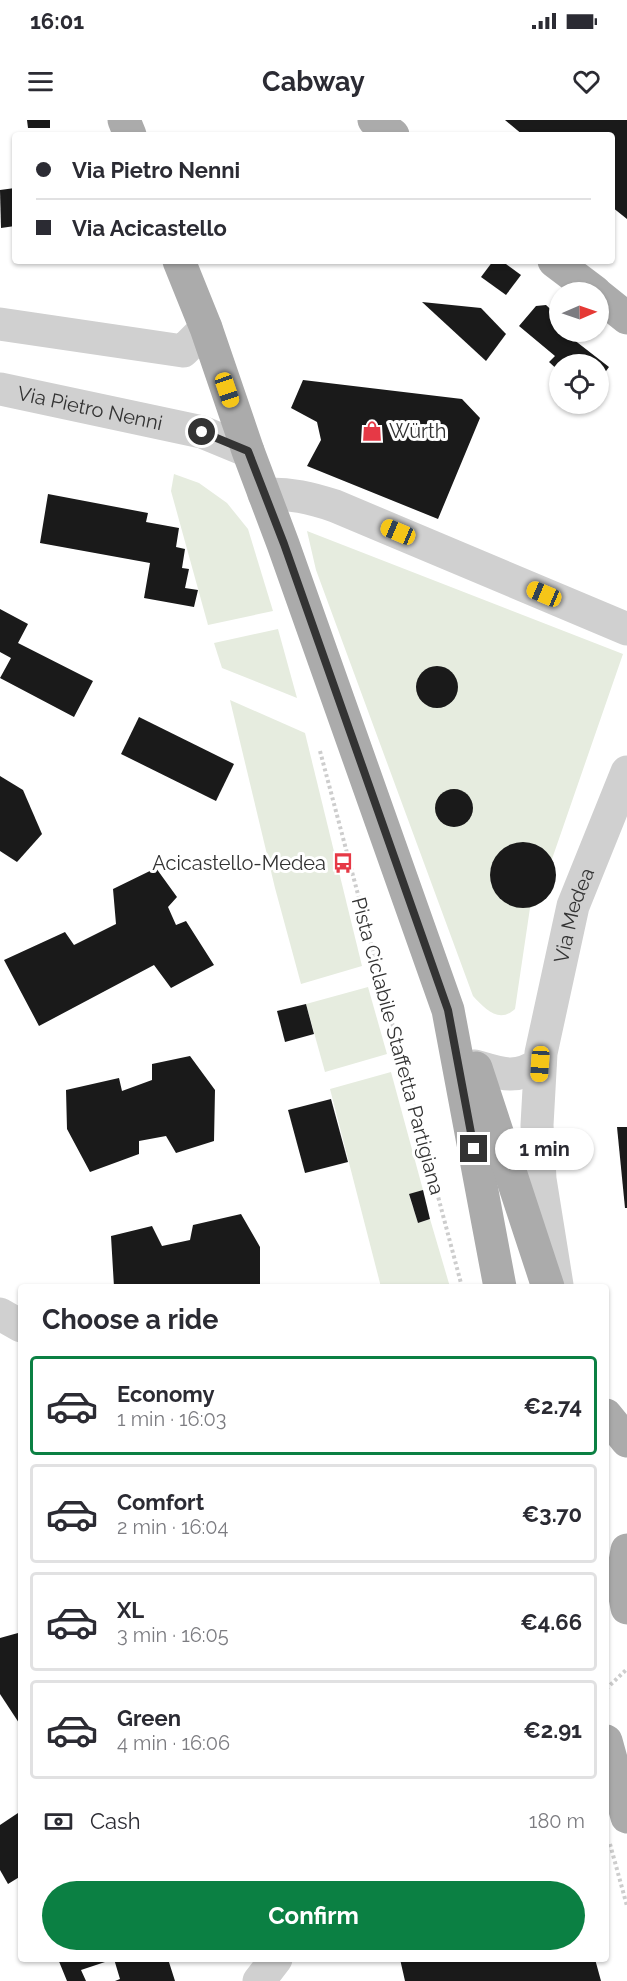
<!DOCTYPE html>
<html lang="en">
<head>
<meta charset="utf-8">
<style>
  :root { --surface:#fff; --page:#f7f7f7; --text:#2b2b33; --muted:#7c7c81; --line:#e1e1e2; --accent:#0b8043 }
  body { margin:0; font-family:Raleway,sans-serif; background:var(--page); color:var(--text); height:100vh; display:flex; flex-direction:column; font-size:22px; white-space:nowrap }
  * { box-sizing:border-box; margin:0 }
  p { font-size:20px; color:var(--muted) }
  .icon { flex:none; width:33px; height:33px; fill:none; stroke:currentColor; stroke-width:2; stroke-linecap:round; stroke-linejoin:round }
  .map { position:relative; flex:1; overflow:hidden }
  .drawer { position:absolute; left:18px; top:1164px; width:591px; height:678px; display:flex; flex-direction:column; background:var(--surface); border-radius:6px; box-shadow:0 2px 4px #0004 }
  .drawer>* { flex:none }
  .top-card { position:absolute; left:12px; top:12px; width:603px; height:132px; border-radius:6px; box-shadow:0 2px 4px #0004; display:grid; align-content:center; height:132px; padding:0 24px; background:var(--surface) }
  .needle { width:39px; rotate:88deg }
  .buttons { position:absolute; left:549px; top:162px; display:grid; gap:12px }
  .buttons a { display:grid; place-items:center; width:60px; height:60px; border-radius:50%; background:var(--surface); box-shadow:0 2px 4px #0004; font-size:30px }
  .end { position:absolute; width:27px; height:27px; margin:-14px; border:8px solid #333; background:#fff; box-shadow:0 0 0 3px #fff }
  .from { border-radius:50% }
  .bubble { position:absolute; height:42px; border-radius:21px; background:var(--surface); box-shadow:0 2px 4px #0004; font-size:20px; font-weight:700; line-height:42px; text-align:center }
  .car { position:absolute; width:18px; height:36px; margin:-18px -9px; border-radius:8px; box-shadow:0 0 4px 2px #0007; background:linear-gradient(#f5c518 24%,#345 0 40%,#f5c518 0 76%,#345 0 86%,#f5c518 0) }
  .top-card b { display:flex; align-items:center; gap:21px; height:57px; font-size:22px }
  .top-card b+b { border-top:2px solid var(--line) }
  .top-card i { width:15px; height:15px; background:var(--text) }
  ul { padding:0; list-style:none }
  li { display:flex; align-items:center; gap:18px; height:99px; margin:0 12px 9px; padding:0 12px; border:3px solid var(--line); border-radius:6px }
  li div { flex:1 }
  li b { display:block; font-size:22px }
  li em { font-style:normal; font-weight:700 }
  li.current { border-color:var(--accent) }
  li>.icon { width:54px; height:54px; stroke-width:1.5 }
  h2 { padding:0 24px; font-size:27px; line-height:72px }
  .pay { display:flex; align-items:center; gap:15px; height:66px; padding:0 24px; font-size:22px }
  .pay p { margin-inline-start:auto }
  .cta { display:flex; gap:12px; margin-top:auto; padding:12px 24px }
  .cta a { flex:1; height:69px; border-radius:36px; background:var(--accent); color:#fff; font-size:24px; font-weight:700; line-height:69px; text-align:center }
  .status { display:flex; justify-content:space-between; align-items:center; height:42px; padding:0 30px; background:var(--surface); direction:ltr }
  .status svg { height:16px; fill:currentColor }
  header { display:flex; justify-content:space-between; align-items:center; height:78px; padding:0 24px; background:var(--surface); font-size:27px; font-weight:700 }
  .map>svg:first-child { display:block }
  .green { fill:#e6ecdf }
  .building { fill:#1a1a1a }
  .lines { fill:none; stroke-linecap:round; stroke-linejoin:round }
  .path { stroke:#cdcdcd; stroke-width:4; stroke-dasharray:3 3; stroke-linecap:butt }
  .minor { stroke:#d0d0d0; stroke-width:33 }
  .major { stroke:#ababab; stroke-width:33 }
  .route { stroke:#333; stroke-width:8 }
  .labels { text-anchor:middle; stroke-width:6; stroke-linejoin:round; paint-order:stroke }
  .street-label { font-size:20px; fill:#333; stroke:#fff }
  .poi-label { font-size:20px; fill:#333; stroke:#fff; text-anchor:start }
</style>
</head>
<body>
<div class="status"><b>16:01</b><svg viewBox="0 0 49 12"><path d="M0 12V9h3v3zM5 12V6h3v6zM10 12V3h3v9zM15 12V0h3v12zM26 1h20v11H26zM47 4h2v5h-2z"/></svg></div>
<header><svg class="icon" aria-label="menu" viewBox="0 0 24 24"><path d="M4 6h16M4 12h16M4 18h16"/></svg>Cabway<svg class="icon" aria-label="heart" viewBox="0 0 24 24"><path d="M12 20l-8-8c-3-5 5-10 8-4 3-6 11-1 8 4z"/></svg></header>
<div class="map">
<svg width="627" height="1861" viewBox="0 0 627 1861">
  <rect width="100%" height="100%" fill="#fff"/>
  <g class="green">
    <path d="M174 354 199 363 227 383 248 409 273 491 208 505 171 371Z"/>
    <path d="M307 411 623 534 552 739C557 763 555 778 530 788L515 889C499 904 485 889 473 876L316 450Z"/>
    <path d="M278 509 297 578 222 548 214 523Z"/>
    <path d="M230 580 305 613 362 846 301 864 275 768Z"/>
    <path d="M368 867 387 934 325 952 306 884Z"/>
    <path d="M391 952 423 1070 409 1075 418 1103 430 1099 450 1167H381L330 969Z"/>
  </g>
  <g class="building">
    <path d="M27 0H50V8H28Z"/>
    <path d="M505 0H627V99L612 87V15H523Z"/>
    <path d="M15 68V106L1 108 0 70Z"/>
    <path d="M493 141H502L521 155 506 175 481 157Z"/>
    <path d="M422 182 481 188 506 214 486 241Z"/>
    <path d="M546 185 560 198V212H569V216L609 247 598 262V244H560V252L549 242 555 236 519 206 536 186Z"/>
    <path d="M303 260 462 279 480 298 438 399 307 346 321 320 317 302 291 288Z"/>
    <path d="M48 374 148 393 146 402 179 408 176 427 185 429 182 448 189 449 185 468 198 470 194 487 144 478 150 443 40 423Z"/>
    <path d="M0 489 28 504 18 523 93 561 74 597 0 558 11 538 0 532Z"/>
    <circle cx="437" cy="567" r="21"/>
    <path d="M139 597 234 644 216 681 121 634Z"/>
    <path d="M0 656 23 670 42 714 17 742 0 731Z"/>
    <circle cx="454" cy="688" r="19"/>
    <circle cx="523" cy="755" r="33"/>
    <path d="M156 748 177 777 168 787 176 805 186 801 214 845 171 868 154 845 39 906 4 840 65 812 74 825 116 804 113 769Z"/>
    <path d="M306 884 314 914 285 922 277 891Z"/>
    <path d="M190 936 215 970 214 1021 176 1033 166 1016 139 1021V1034L90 1052 67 1009 66 970 119 958 122 971 152 960V944Z"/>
    <path d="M331 979 348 1042 305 1053 288 990Z"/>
    <path d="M617 1007H627V1088H625Z"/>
    <path d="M423 1070 430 1099 418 1103 409 1074Z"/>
    <path d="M241 1094 260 1127V1167H114L111 1116 152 1106 162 1126 190 1120 193 1105Z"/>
    <path d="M18 1513 21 1518V1601L19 1603 0 1574V1518Z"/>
    <path d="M21 1691V1756L8 1764 0 1750V1705Z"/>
    <path d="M58 1839H111V1840L81 1850 86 1861H67Z"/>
    <path d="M114 1839H168L175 1861H115L120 1859Z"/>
    <path d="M400 1839H595L601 1861H405Z"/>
  </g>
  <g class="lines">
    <g class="path">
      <path d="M320 631 462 1167"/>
      <path d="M606 1569 627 1549"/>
      <path d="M610 1724 627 1786"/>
    </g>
    <g class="minor">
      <path d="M0 204 183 231 206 208"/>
      <path id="s1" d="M0 269 202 312 248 331"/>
      <path d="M264 374C290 373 311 378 335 386L627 509"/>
      <path d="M475 946C502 954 515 960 540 944"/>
      <path id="s2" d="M557 1165 540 1059 537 1005 541 933 573 786 627 652"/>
      <path d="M0 1194 21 1206"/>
      <path d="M259 1861 276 1839"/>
    </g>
    <g class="major">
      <path d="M124 0 130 15"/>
      <path d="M374 0 393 15"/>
      <path d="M179 141 206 208 248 331 283 424 448 890 500 1167"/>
      <path d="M554 141 595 172"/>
      <path d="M598 175 627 198"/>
      <path d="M476 948 548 1167"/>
      <path d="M606 1295 627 1321"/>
      <path d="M627 1430 622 1460 627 1488"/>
      <path d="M606 1621 627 1697"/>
    </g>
  </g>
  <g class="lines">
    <path class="route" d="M202 312 248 331 284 424 448 890 474 1029"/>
  </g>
  <defs>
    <g id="shop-bare" transform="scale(1.62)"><path d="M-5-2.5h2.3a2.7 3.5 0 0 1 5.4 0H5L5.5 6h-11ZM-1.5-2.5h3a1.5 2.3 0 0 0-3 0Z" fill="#e63946" stroke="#fff" stroke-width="2.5" paint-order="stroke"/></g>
    <g id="bus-bare" transform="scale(1.62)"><path d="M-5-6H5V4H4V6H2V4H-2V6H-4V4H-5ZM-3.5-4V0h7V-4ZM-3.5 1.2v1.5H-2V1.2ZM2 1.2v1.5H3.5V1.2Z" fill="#e63946" stroke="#fff" stroke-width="2.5" paint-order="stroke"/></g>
  </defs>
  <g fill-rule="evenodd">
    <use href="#shop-bare" x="372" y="311"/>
    <use href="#bus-bare" x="343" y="743"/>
  </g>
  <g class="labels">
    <g class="street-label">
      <text dy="7" stroke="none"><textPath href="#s1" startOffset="92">Via Pietro Nenni</textPath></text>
      <text dy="7" stroke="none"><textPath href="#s2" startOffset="375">Via Medea</textPath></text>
      <text transform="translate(398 926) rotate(75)" y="7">Pista Ciclabile Staffetta Partigiana</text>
    </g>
    <g class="poi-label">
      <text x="389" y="318">Würth</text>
      <text x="326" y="750" text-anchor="end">Acicastello-Medea</text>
    </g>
  </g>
</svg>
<div class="buttons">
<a><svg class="needle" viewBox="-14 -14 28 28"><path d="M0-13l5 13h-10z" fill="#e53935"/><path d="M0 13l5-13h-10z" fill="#7c7c81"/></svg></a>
<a><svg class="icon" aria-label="locate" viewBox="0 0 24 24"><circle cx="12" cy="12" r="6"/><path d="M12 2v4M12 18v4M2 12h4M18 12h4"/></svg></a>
</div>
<i class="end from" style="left:202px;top:312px"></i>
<i class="end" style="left:474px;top:1029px"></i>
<div class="bubble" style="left:495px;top:1008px;width:99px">1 min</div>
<i class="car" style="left:227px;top:270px;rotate:161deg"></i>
<i class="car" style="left:398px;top:412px;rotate:293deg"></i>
<i class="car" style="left:544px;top:474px;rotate:293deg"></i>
<i class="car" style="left:540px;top:944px;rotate:184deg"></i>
<div class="top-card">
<b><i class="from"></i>Via Pietro Nenni</b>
<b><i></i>Via Acicastello</b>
</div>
<section class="drawer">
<h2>Choose a ride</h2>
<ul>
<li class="current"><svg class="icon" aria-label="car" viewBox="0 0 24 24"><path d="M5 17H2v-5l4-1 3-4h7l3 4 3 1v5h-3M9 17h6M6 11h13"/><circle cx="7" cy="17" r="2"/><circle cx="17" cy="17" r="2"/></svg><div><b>Economy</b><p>1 min · 16:03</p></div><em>€2.74</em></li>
<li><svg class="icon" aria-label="car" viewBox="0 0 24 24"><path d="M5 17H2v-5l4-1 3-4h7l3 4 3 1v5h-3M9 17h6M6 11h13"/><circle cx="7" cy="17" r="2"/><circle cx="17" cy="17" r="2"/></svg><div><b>Comfort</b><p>2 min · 16:04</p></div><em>€3.70</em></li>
<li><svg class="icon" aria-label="car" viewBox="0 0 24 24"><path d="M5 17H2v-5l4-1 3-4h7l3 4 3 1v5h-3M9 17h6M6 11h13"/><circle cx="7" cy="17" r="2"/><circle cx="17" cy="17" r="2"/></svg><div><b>XL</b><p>3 min · 16:05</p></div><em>€4.66</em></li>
<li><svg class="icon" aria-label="car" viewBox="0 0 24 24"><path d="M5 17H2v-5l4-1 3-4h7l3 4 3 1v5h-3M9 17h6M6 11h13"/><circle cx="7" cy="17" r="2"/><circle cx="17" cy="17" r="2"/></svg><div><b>Green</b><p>4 min · 16:06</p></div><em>€2.91</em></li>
</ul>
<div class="pay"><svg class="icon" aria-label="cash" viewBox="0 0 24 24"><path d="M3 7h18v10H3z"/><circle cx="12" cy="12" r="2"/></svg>Cash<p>180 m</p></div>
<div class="cta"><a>Confirm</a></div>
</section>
</div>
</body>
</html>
